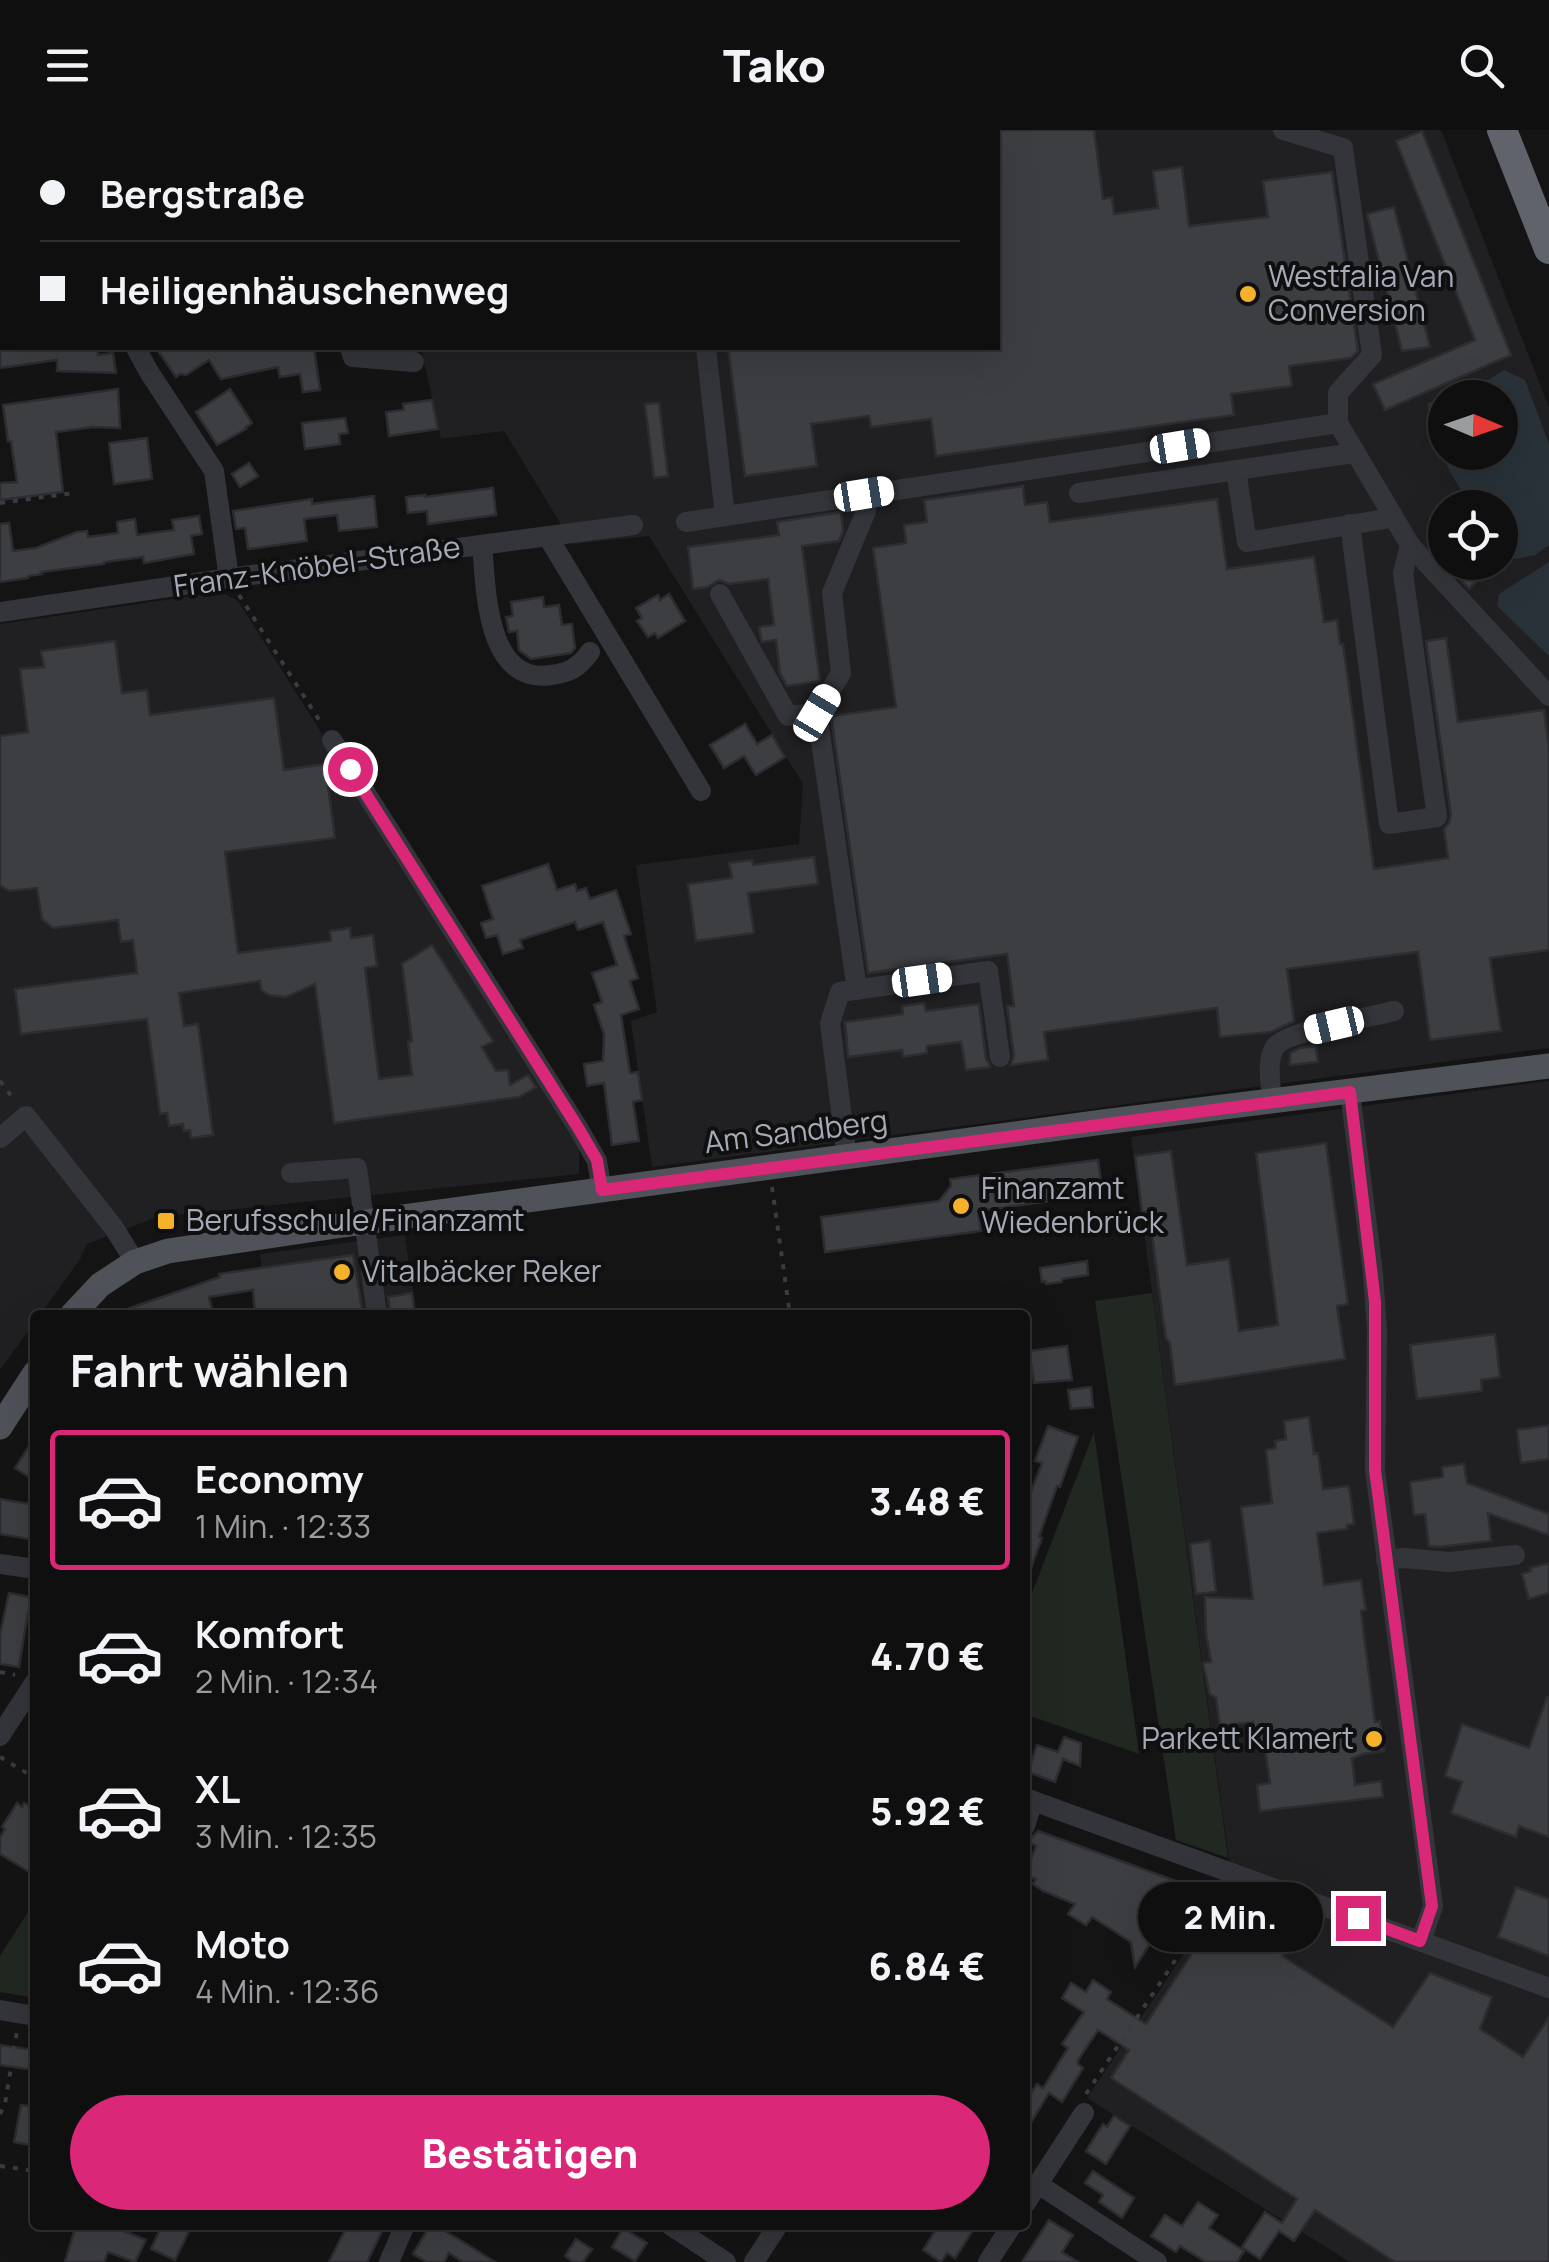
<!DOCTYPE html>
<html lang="de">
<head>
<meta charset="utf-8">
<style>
  :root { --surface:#0f0f10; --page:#1d1d1e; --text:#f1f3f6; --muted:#9b9c9f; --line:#2f2f30; --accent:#db2777 }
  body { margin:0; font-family:Manrope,sans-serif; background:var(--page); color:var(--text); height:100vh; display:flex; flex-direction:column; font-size:38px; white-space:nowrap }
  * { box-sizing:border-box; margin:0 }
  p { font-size:32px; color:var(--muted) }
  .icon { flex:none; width:55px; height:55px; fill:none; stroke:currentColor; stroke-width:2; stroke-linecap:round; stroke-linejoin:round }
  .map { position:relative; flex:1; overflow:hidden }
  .drawer { position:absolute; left:30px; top:1180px; width:1000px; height:920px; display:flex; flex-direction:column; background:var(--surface); border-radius:10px; box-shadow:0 10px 40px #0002,0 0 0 2px var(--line) }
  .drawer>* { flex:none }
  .top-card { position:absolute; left:0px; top:0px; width:1000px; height:220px; box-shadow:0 10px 40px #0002,0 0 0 2px var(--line); display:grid; align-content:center; height:220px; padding:0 40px; background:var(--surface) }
  .needle { width:65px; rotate:92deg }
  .controls { position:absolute; left:1428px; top:250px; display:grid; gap:20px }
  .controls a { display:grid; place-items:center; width:90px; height:90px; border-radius:50%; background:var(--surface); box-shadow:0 10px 40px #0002,0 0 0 2px var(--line); font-size:50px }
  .end { position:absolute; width:45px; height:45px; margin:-22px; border:12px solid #db2777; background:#fff; box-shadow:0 0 0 5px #fff }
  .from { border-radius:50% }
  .bubble { position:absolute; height:70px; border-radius:35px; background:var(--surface); box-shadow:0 10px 40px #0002,0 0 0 2px var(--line); font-size:32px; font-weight:800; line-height:70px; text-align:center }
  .car { position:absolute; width:30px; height:60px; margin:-30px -15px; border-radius:12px; box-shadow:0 0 8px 2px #0007; background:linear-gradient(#fff 24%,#345 0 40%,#fff 0 76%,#345 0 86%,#fff 0) }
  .top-card b { display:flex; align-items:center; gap:35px; height:95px; font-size:38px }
  .top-card b+b { border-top:2px solid var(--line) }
  .top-card i { width:25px; height:25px; background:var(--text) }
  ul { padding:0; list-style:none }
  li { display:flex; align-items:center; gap:30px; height:140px; margin:0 20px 15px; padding:0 20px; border:5px solid transparent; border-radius:10px }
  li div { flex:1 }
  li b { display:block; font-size:38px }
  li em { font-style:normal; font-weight:800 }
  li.selected { border-color:var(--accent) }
  li>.icon { width:90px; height:90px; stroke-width:1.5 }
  h2 { padding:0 40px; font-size:45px; line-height:120px }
  .cta { display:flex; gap:20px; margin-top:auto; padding:20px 40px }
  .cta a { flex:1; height:115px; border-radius:60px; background:var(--accent); color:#fff; font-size:40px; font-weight:800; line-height:115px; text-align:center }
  header { display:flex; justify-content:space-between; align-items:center; height:130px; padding:0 40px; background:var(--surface); font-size:45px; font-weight:800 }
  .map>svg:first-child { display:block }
  .built { fill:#202022; fill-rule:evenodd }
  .green { fill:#202821 }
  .water { fill:#293239 }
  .building { fill:#3d3e42; stroke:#2d2d31; stroke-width:2.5 }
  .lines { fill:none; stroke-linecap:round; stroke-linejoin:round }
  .path { stroke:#3a3c41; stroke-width:4; stroke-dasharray:5 8; stroke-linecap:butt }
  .minor { stroke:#34353a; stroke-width:20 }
  .major { stroke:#50525a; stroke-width:25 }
  .highway { stroke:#60636c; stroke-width:30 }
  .route { stroke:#db2777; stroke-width:12 }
  .poi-dot { fill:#f6b12b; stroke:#0f0f10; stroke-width:4 }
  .labels { text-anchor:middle; stroke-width:8; stroke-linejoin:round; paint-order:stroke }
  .poi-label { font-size:30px; fill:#a5aab6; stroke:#0f0f10; text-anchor:start }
  .street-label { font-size:30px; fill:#a5aab6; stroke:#0f0f10 }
</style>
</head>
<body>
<header><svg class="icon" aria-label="menu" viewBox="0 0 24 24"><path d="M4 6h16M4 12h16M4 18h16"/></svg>Tako<svg class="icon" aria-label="search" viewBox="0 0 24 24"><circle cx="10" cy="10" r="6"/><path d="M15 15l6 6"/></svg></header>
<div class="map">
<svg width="1549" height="2132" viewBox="0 0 1549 2132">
  <rect width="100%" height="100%" fill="#141415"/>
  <g class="built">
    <path d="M32 0H1441L1549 278V918L652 1037 631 891 657 882 636 735 799 714 803 654 649 406 573 414 504 301 441 309 421 218H998V2H33ZM1445 268H1500V322H1445ZM1445 378H1500V432H1445Z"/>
    <path d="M220 462 238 471 579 1011V1044L157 1087 87 1114 80 1129 40 1185H35V1192L0 1240V494Z"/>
    <path d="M1549 951V2132H1350L1087 1968 1232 1752 1131 1007Z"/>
    <path d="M405 1105 416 1185H268L260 1124Z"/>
  </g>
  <g class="green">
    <path d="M1152 1163 1228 1728 1176 1710 1095 1171Z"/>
    <path d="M1094 1302 1139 1624 1025 1584V1544L1029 1532 1032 1463Z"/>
    <path d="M35 1771V1868L0 1862V1826Z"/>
  </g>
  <g class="water">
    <path d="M1504 240 1525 250 1549 314V415L1535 425 1516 429 1500 417V378L1472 377C1454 349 1427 308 1428 273L1445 269V322H1500V268L1449 267 1482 254Z"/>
    <path d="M1549 432V526L1497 476 1499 464Z"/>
  </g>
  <g class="building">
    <path d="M998 0H1094L1103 69 1112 67 1114 84 1158 78 1153 41 1182 37 1189 96 1268 87 1263 51 1332 42 1358 221 1351 228 1289 236 1292 256 1231 264 1234 285 936 326 931 289 871 297 869 286 811 294 817 336 745 346 728 218H998Z"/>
    <path d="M1422 1 1511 225 1385 280 1373 254 1475 210 1396 11Z"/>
    <path d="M1394 77 1430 217 1402 221 1367 84Z"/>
    <path d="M0 218H97L98 225 113 223 116 243 57 241V230L0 238Z"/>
    <path d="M156 218H314L320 260 303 262 300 244 280 247 278 237 221 249 209 230 186 245 180 244 176 247Z"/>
    <path d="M118 259 120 298 93 297 56 302 63 362 0 370V353L17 352 11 311H8L3 275Z"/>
    <path d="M230 259 252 293 245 298 246 299 217 315 196 282Z"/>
    <path d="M432 270 438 299 389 306 386 282 404 280 403 274Z"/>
    <path d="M659 273 668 346 654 348 645 274Z"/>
    <path d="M345 288 348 303 339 304 340 314 305 319 302 293Z"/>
    <path d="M147 308 152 349 114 354 109 313Z"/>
    <path d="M249 333 258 346 240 357 232 344Z"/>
    <path d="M1023 356 1025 375 1047 372 1050 392 1217 369 1227 439 1314 427 1324 492 1337 490 1340 514H1343L1374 739 1448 728 1444 699 1449 693 1451 685 1426 511 1446 508 1458 592 1544 580 1549 618V820L1490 828 1501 901 1430 910 1418 822 1287 839 1294 891 1271 902 1220 907 1217 878 1044 902 1048 930 1011 935 1014 925 1007 876H1014L1007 824 868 843 831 586 896 577 873 418 906 413 904 395 927 392 924 370Z"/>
    <path d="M493 358 496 385 428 394 427 381 408 383 406 367 425 365V367Z"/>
    <path d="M374 366 377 397 339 401 337 385 304 389 307 411 248 419 245 398 236 399 233 381 312 369V374Z"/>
    <path d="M841 382 843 401 839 411 802 416 820 551 787 556 780 543 776 510 762 512 761 509 759 497 774 495 768 449 729 454 719 450 708 457 693 459 688 417 779 405 777 392Z"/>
    <path d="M199 386 202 404 191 406 194 424 144 433 143 427 104 432V434L41 442 42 444 28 446V448L0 452V394L9 393 13 421 36 418 77 402 87 401 88 407 118 403 117 392 135 389 137 405 174 400 172 390Z"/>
    <path d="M1456 432H1465L1480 448 1469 459 1450 438Z"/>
    <path d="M669 464 685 491 658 508 655 503 648 507 637 491 642 488 636 478 658 465 660 470Z"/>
    <path d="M543 467 544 477 559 475 562 495 572 494 575 518 571 523 531 529 519 520 517 501 509 502 506 487 513 486 511 472Z"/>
    <path d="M115 511 122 563 147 560 150 585 274 568 284 640 325 634 335 708 225 722 238 823 331 811 330 801 350 798 351 808 373 805 377 836 365 838 379 949 412 945 408 912 412 911 402 834 432 815 493 911 482 917 496 941 508 940 510 955 528 945 536 957 519 967 334 993 315 854 286 867 269 865 261 860 260 851 179 863 184 896 198 894 213 1005 191 1008 190 1000 184 1001 183 994 169 996 167 983 160 984 147 889 21 904 15 859 137 843 133 810 121 812 118 790 53 798 42 789 37 758 9 761 0 755V606L28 602 20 539 44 537 41 521Z"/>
    <path d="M745 594 757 614 772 605 785 627 756 645 744 626 724 638 710 615Z"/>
    <path d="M814 727 818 754 748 763 754 803 696 811 688 754 732 748 729 733 752 730 753 735Z"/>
    <path d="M548 734 557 760 575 754 577 761 586 758 590 769 616 760 631 804 624 806 638 848 630 851 639 879 621 885 630 943 638 942 642 970 633 972 639 1011 612 1015 604 953 587 956 584 934 603 931 604 904 594 875 602 872 592 843 617 835 603 792 578 800 575 792 520 810 523 818 503 824 497 805 486 808 481 793 493 789 482 756Z"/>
    <path d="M924 873 926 881 979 874 986 929 991 937 966 940 961 912 927 916V923L903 927 902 920 848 927 845 892 903 884 902 876Z"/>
    <path d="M1316 916 1318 932 1290 935V923L1300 918Z"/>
    <path d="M1326 1013 1348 1174 1337 1176 1345 1229 1175 1255 1170 1213 1166 1208 1163 1189 1149 1081 1142 1082 1135 1026 1171 1021 1187 1135 1229 1129 1239 1201 1278 1195 1256 1023Z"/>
    <path d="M1098 1030 1103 1064 978 1081 981 1101 825 1122 821 1087 939 1071 951 1056 950 1049Z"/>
    <path d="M353 1125 363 1185H255L253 1160 209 1167 212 1179 196 1185H116V1183L220 1147 219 1144Z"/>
    <path d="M1087 1131 1088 1145 1062 1149V1152L1046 1154 1045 1151 1042 1152 1040 1138Z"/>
    <path d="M412 1163 415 1185H391L388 1167Z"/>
    <path d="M1495 1204 1500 1247 1481 1250 1482 1261 1417 1269 1410 1215Z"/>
    <path d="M1067 1216 1072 1250 1034 1253 1029 1221Z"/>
    <path d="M1091 1257 1093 1277 1071 1279 1068 1260Z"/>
    <path d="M1309 1287 1314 1324 1318 1323 1323 1359 1348 1356 1350 1362 1354 1394 1347 1395V1399L1317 1403 1324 1455 1361 1450 1366 1480 1361 1481 1375 1592 1380 1591 1384 1621 1363 1624 1352 1629 1355 1655 1381 1651 1383 1667 1260 1681 1257 1655 1270 1653 1265 1618 1257 1619 1253 1592 1220 1596 1216 1568 1210 1564 1203 1533 1211 1532 1206 1503 1205 1467 1253 1469 1241 1377 1272 1373 1266 1320 1276 1318 1275 1311 1286 1309 1284 1291Z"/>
    <path d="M1549 1295V1329L1521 1333 1517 1300Z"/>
    <path d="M1048 1296 1078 1307 1060 1357 1057 1356 1039 1407 1042 1408 1027 1449 1025 1366 1029 1367 1042 1333 1035 1331Z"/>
    <path d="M35 1307V1351L15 1338Z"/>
    <path d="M1464 1334 1467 1353 1549 1384V1405L1488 1383 1491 1411 1439 1417 1429 1416 1425 1384 1414 1385 1410 1352 1443 1347 1442 1337Z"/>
    <path d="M0 1369 35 1375V1410L0 1404Z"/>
    <path d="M1210 1411 1216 1462 1196 1464 1190 1414Z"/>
    <path d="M1549 1433V1463L1529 1469 1522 1444 1531 1441 1530 1438Z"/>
    <path d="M9 1463 35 1468V1484L28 1482 19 1537 0 1534V1505Z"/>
    <path d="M1547 1567H1549V1707L1519 1696 1516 1707 1451 1683 1462 1652 1445 1646 1462 1594 1529 1618Z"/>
    <path d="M1064 1607 1081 1613 1080 1636 1063 1629 1055 1652 1028 1642 1037 1615 1058 1622Z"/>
    <path d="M17 1673 22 1677 24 1673 35 1679V1730L28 1741 0 1724V1707L5 1699 2 1697Z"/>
    <path d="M1038 1701 1198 1759 1194 1769 1206 1773 1284 1823 1282 1826 1393 1897 1430 1843 1492 1867 1480 1899 1523 1927 1549 1887V2132H1395L1315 2080 1294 2111 1279 2101 1260 2129 1242 2117 1265 2082 1282 2093 1297 2069 1111 1948 1129 1920 1098 1900 1078 1930V1934L1083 1938 1062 1972 1049 1963 1025 2002V1972L1037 1954 1043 1958 1068 1918 1062 1914 1084 1882 1062 1868 1071 1853 1086 1862 1093 1850 1111 1862 1107 1869 1146 1894 1204 1805 1164 1791 1135 1837 1131 1812 1092 1787 1086 1795 1068 1784 1075 1774 1043 1761 1033 1754 1036 1749 1025 1745 1036 1716 1028 1711Z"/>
    <path d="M1516 1757 1549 1769V1826L1498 1807Z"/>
    <path d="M0 1915 35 1920V1940L0 1935Z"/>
    <path d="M21 1975 35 1977V2016L14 2012Z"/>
    <path d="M1114 1986 1130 1996 1106 2034 1086 2021 1103 1994 1107 1997Z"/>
    <path d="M1093 2041 1134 2068 1122 2088 1099 2072 1103 2065 1085 2053Z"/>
    <path d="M1198 2072 1218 2085 1209 2098 1244 2121 1237 2132H1206L1180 2116 1176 2122 1151 2106 1165 2085 1182 2096Z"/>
    <path d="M1049 2090 1073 2105 1062 2122 1078 2132H1022Z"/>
    <path d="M76 2095H109L146 2110 135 2132 108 2122 104 2132H65Z"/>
    <path d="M162 2095H192L175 2130 151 2119Z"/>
    <path d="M360 2095H385L367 2132H329L347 2096 357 2101Z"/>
    <path d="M430 2095H434L457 2108 495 2132H463L449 2123 444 2132H427L413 2124Z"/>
    <path d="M939 2095H960L972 2102 955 2128 947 2123 941 2132 923 2120Z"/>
    <path d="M623 2098 647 2113 635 2131 612 2117Z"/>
    <path d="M576 2109 592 2119 583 2132H573L565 2126Z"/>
  </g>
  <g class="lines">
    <g class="path">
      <path d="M0 373 74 363"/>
      <path d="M239 465 323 596"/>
      <path d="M0 951 15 971"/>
      <path d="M772 1057 790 1185"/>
      <path d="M0 1542 15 1545"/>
      <path d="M0 1627 35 1648"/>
      <path d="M1086 1964 1222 1760"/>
      <path d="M0 1984 5 1974 17 1901"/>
      <path d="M0 2036 35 2041"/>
    </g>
    <g class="minor">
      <path d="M724 0V2"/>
      <path d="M1283 0 1343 18 1372 225 1338 263V293"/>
      <path d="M0 173H2"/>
      <path d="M136 218 149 242 214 341 229 448"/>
      <path d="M350 218 353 227 414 232"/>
      <path d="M706 218 725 386"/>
      <path d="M1236 340 1247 412 1385 389 1392 384"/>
      <path d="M1079 363 1347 324 1354 320"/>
      <path d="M686 392 1338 293 1410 415 1549 566"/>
      <path d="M1350 394 1389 694 1437 687 1403 443 1410 415"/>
      <path d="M548 407 701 661"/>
      <path d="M482 415C486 459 486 555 551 545 570 543 579 537 590 522"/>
      <path d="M720 464 788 586 817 583"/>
      <path d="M0 482 229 448 633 395"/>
      <path d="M332 610 577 996 597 1031 602 1061"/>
      <path d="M857 860 817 583 841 543 832 463 866 381 864 364"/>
      <path d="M1350 962 1373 1143 1377 1201 1375 1340 1433 1776 1421 1811"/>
      <path d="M1272 971C1271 955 1266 931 1275 917 1286 901 1372 887 1394 881"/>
      <path d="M0 1008 26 986 114 1098 135 1132"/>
      <path d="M847 1028 830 893 840 862 988 841 1000 927"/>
      <path d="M291 1043 357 1038 377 1185"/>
      <path d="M1386 1430 1404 1428 1449 1432 1515 1425"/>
      <path d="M0 1434 35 1439"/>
      <path d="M0 1606 35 1552"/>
      <path d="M1025 1668 1549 1858"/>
      <path d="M1025 1696 1033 1671"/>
      <path d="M0 1880 35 1886"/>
      <path d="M1038 2054 1157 2132"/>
      <path d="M1025 2074 1084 1983"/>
      <path d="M670 2095 726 2132"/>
      <path d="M389 2132 405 2095"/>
      <path d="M754 2132 778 2095"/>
      <path d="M988 2132 1012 2095"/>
    </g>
    <g class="major">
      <path d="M72 1185 100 1155 135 1132 168 1121 336 1096 1103 992 1549 936"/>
      <path d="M0 1297 35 1243"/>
    </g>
    <path class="highway" d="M1502 0 1549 119"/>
  </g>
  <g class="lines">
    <path class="route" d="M350 639 577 996 597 1030 602 1060 1350 962 1375 1172V1340L1432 1776 1420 1811 1358 1788"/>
  </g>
  <g class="poi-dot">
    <circle cx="1248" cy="164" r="10"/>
    <circle cx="961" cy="1076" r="10"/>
    <rect x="156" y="1081" width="20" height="20" rx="5"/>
    <circle cx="342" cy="1142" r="10"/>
    <circle cx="1374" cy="1609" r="10"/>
  </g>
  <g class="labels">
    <g class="poi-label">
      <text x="1268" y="157">Westfalia Van<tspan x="1268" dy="34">Conversion</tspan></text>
      <text x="981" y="1069">Finanzamt<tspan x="981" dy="34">Wiedenbrück</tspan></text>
      <text x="186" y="1101">Berufsschule/Finanzamt</text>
      <text x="362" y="1152">Vitalbäcker Reker</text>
      <text x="1354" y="1619" text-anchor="end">Parkett Klamert</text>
    </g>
    <g class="street-label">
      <text transform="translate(317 437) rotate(-8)" y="10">Franz-Knöbel-Straße</text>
      <text transform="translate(796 1002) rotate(-7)" y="10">Am Sandberg</text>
    </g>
  </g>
</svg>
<div class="controls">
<a><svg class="needle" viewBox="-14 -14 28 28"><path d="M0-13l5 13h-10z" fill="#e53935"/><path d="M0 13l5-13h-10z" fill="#9b9c9f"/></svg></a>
<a><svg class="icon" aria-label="locate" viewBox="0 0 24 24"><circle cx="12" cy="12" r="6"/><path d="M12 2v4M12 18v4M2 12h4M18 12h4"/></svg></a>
</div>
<i class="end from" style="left:350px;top:639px"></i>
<i class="end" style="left:1358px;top:1788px"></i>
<div class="bubble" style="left:1138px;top:1752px;width:185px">2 Min.</div>
<i class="car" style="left:1180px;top:316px;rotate:81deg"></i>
<i class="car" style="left:864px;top:364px;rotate:81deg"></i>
<i class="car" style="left:817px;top:583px;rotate:31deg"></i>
<i class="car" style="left:922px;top:850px;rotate:82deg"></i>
<i class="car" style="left:1334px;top:895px;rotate:257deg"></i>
<div class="top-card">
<b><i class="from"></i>Bergstraße</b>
<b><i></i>Heiligenhäuschenweg</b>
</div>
<section class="drawer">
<h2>Fahrt wählen</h2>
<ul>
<li class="selected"><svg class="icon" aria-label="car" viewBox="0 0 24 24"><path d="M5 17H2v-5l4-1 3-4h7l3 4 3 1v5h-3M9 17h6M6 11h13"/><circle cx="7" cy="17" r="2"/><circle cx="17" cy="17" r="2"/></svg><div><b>Economy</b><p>1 Min. · 12:33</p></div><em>3.48 €</em></li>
<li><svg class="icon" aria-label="car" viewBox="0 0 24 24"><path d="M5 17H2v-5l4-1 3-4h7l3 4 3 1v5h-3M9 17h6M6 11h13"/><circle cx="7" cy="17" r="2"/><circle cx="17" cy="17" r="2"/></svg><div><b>Komfort</b><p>2 Min. · 12:34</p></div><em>4.70 €</em></li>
<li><svg class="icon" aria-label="car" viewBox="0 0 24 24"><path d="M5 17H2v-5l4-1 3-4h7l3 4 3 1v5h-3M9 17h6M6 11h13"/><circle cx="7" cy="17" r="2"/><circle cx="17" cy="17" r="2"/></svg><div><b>XL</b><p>3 Min. · 12:35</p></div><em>5.92 €</em></li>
<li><svg class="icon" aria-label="car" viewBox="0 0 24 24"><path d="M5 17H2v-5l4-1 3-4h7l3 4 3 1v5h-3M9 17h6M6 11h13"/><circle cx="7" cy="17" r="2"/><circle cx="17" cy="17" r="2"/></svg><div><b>Moto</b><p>4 Min. · 12:36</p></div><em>6.84 €</em></li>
</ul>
<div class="cta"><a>Bestätigen</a></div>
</section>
</div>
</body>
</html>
